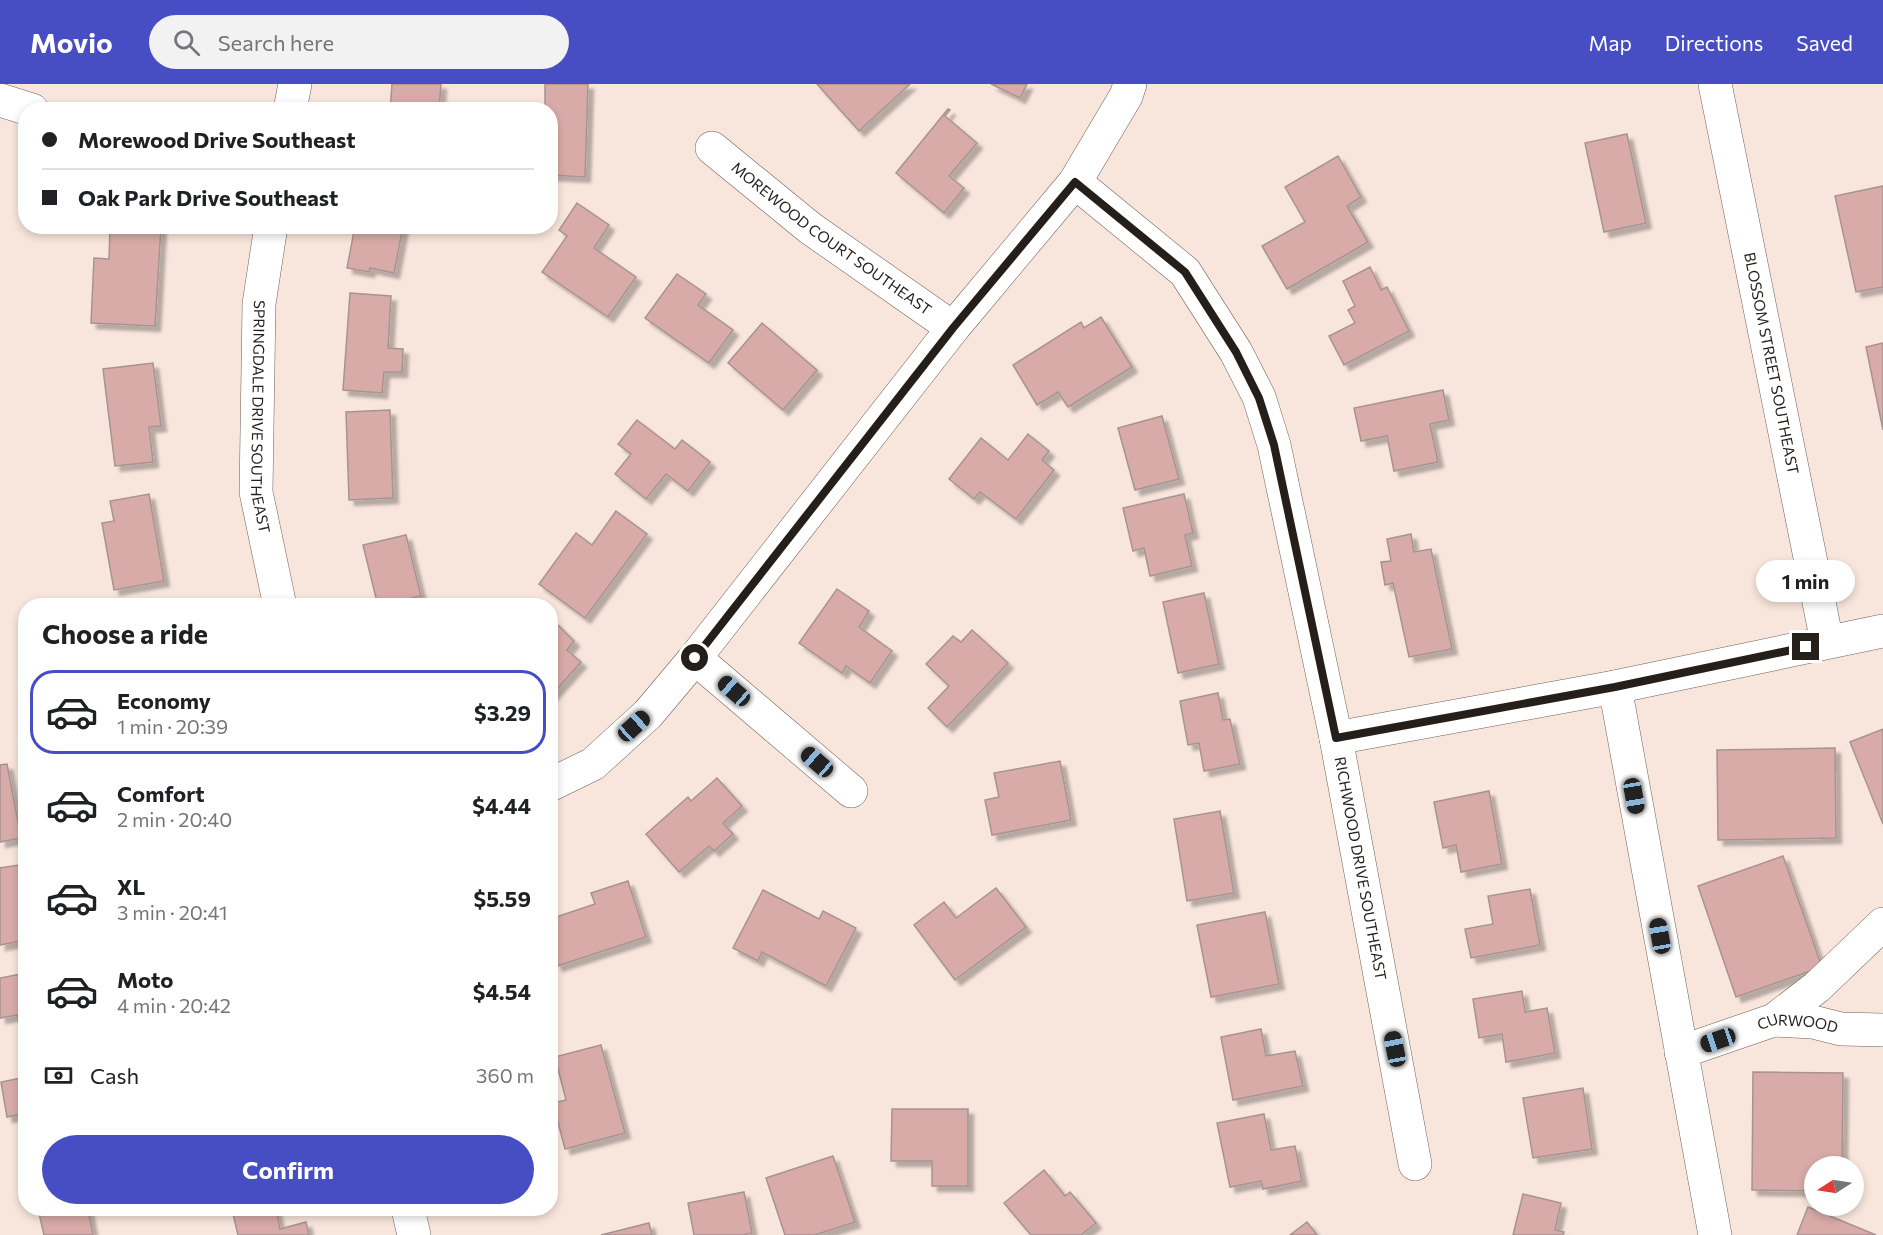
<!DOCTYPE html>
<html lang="en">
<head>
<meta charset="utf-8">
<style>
  :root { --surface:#fff; --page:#f2f2f2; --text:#202124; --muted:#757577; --line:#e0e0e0; --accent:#474dc2 }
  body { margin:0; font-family:Commissioner,sans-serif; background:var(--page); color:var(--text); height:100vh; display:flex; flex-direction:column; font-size:22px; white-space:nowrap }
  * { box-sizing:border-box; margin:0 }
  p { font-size:20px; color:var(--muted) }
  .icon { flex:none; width:33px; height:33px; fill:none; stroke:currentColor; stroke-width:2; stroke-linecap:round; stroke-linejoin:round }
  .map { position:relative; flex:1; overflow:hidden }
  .details { position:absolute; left:18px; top:514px; width:540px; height:618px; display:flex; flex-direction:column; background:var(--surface); border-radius:24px; box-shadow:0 3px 9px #0003 }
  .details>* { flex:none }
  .guide { position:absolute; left:18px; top:18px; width:540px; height:132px; border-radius:24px; box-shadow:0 3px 9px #0003; display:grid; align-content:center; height:132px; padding:0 24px; background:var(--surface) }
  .needle { width:39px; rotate:258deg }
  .fabs { position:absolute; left:1804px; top:1072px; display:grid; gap:12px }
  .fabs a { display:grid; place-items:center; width:60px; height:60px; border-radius:50%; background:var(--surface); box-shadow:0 3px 9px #0003; font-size:30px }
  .end { position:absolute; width:27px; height:27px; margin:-14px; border:8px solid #251f1b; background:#fff; box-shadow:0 0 0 3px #fff }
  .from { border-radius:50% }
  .bubble { position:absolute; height:42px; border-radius:21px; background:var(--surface); box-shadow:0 3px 9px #0003; font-size:20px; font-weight:700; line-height:42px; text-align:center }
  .car { position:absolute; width:18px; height:36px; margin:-18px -9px; border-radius:8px; box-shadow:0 0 4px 2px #0007; background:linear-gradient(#222 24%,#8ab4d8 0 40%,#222 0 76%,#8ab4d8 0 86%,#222 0) }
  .guide b { display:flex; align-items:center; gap:21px; height:57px; font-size:22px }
  .guide b+b { border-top:2px solid var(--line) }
  .guide i { width:15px; height:15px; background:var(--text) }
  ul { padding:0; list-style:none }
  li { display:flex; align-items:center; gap:18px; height:84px; margin:0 12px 9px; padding:0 12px; border:3px solid transparent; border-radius:24px }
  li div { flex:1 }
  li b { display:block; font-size:22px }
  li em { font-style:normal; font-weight:700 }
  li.current { border-color:var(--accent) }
  li>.icon { width:54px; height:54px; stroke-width:1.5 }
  h2 { padding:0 24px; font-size:27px; line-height:72px }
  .pay { display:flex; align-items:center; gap:15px; height:66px; padding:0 24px; font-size:22px }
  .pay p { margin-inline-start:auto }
  .action { display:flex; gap:12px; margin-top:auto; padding:12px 24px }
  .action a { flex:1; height:69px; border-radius:36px; background:var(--accent); color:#fff; font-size:24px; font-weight:700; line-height:69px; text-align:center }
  header { display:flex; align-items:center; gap:36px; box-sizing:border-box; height:84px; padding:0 30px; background:var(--accent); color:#fff }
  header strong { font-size:28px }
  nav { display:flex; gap:33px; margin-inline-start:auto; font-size:21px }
  .search { width:420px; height:54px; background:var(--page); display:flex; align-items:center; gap:15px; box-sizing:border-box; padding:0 21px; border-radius:33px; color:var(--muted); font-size:22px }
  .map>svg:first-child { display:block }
  .building { fill:#d8aba8; stroke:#a79391; stroke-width:1.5; filter:url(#shadow) }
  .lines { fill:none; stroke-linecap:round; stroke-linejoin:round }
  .street-casing { stroke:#6f5f57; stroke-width:34 }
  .street { stroke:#fff; stroke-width:33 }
  .route { stroke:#251f1b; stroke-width:8 }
  .labels { text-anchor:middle; stroke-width:5; stroke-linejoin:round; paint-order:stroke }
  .street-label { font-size:15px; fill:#251f1b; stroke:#fff }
</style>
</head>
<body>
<header>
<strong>Movio</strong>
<div class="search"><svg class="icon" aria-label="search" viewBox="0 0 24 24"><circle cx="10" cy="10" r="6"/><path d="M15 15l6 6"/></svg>Search here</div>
<nav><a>Map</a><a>Directions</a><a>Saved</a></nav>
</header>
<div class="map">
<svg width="1883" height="1151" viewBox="0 0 1883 1151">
  <defs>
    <filter id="shadow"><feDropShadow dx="5.5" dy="5.5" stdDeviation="1.5" flood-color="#0004"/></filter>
  </defs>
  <rect width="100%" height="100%" fill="#f8e6dc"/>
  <g class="building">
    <path d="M392 0H441L439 26H390Z"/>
    <path d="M545 0H588L585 93 550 91V26H545Z"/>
    <path d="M817 0H910L859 47Z"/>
    <path d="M991 0H1027L1020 14Z"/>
    <path d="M948 25 950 26 945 32 977 59 949 92 964 104 944 129 896 89Z"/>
    <path d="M1627 50 1646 139 1604 148 1585 59Z"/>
    <path d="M1338 72 1361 113 1347 122 1368 158 1287 205 1262 162 1305 138 1285 103Z"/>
    <path d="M1883 102V203L1856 208 1835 112Z"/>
    <path d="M577 119 609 141 594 164 636 193 608 233 542 188 567 152 559 146Z"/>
    <path d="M110 142H161L155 242 91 239 94 174 109 175Z"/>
    <path d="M355 142H403L394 189 370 184 369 188 347 184Z"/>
    <path d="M1370 183 1381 206 1387 203 1409 247 1344 281 1329 252 1355 239 1348 226 1355 222 1343 197Z"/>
    <path d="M677 190 706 210 698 221 733 246 709 279 645 234Z"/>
    <path d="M350 209 391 212 388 264 403 265 402 288H384L382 309 343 306Z"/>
    <path d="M1101 233 1132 283 1068 323 1058 308 1037 321 1013 281 1081 238 1084 244Z"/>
    <path d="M762 239 817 286 783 326 728 279Z"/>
    <path d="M1883 259V346L1866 263Z"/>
    <path d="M153 279 161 342 149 343 153 378 115 382 103 285Z"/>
    <path d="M1443 306 1449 336 1430 340 1438 378 1394 387 1387 352 1361 357 1354 324Z"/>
    <path d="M390 326 393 414 349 416 346 328Z"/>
    <path d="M1162 332 1179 395 1135 406 1118 344Z"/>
    <path d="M637 336 675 365 682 356 710 378 688 407 666 390 646 415 615 390 631 370 618 360Z"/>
    <path d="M1028 350 1049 367 1042 376 1054 386 1016 435 980 408 974 415 949 395 981 354 1008 376Z"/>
    <path d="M149 410 164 497 114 506 102 439 114 437 110 417Z"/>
    <path d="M1184 410 1193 449 1185 451 1192 482 1150 492 1144 464 1133 467 1123 424Z"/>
    <path d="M616 427 647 450 585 534 539 500 576 449 592 461Z"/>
    <path d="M1411 450 1414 468 1431 465 1452 565 1409 573 1393 499 1385 501 1381 478 1391 477 1387 455Z"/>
    <path d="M406 451 421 512 378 522 363 461Z"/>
    <path d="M837 505 869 527 859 543 892 567 870 599 846 582 842 589 799 559Z"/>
    <path d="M1204 509 1219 580 1178 589 1163 518Z"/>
    <path d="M554 537 574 557 567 566 581 578 550 613V541Z"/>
    <path d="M972 546 1008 579 947 643 928 624 949 602 926 580 953 552 961 558Z"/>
    <path d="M1218 609 1223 636 1230 635 1240 680 1204 687 1199 659 1188 661 1180 617Z"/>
    <path d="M1883 645V740L1850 658Z"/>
    <path d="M1835 664 1836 754 1718 756 1717 666Z"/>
    <path d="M1060 677 1071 736 992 751 985 716 999 713 994 689Z"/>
    <path d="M7 680 21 754 0 758V681Z"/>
    <path d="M717 694 742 722 723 739 733 750 714 767 709 762 679 788 646 750 688 713 691 717Z"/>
    <path d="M1489 707 1502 780 1461 788 1456 761 1443 764 1434 718Z"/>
    <path d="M1220 727 1234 809 1187 817 1174 735Z"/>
    <path d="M1783 772 1822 883 1736 913 1698 802Z"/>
    <path d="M26 780V856L0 861V784Z"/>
    <path d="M628 797 646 853 557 882 550 861V835L595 820 591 809Z"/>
    <path d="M996 804 1026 843 955 896 914 841 944 818 956 834Z"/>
    <path d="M1530 805 1540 861 1471 874 1465 845 1493 840 1488 812Z"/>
    <path d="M763 806 819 835 823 827 856 844 826 902 762 868 758 877 733 864Z"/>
    <path d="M1265 828 1279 900 1211 913 1197 841Z"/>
    <path d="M26 889V950L21 951 17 931 0 934V894Z"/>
    <path d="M1522 907 1525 928 1547 924 1555 969 1506 978 1502 950 1479 954 1473 915Z"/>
    <path d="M1261 945 1266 972 1295 967 1303 1002 1233 1016 1221 953Z"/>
    <path d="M601 961 625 1049 565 1065 553 1019 566 1016 555 973Z"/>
    <path d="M1753 988 1843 989 1842 1083H1815V1107L1752 1106Z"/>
    <path d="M26 993V1029L7 1033 1 998Z"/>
    <path d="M1583 1004 1592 1065 1533 1074 1523 1014Z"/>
    <path d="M892 1025H968V1102H932V1077H891Z"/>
    <path d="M1264 1030 1271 1066 1295 1062 1302 1097 1263 1105 1261 1097 1230 1103 1217 1039Z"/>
    <path d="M833 1072 855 1138 815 1151H785L766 1094Z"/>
    <path d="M26 1085V1118L19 1086Z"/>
    <path d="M1044 1086 1065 1112 1070 1108 1096 1139 1081 1151H1031L1004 1119Z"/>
    <path d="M744 1108 752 1149 743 1151H694L688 1119Z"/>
    <path d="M1523 1110 1561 1119 1555 1146 1564 1148 1563 1151H1513Z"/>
    <path d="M1808 1123 1876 1151H1797Z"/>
    <path d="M38 1125H88L93 1151H44Z"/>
    <path d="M257 1125H276L280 1145 306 1138 309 1151H238L233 1130Z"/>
    <path d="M1307 1138 1317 1151H1290Z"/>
    <path d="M649 1139 652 1151H601Z"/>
  </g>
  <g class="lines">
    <g class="street-casing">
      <g id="street">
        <path id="s1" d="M1715 0 1827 558"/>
        <path d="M0 16 32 26"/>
        <path d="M290 26 295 0"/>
        <path id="s2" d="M712 64 810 144 953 244"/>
        <path id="s3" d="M1075 98 1185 188 1236 268 1259 313 1274 361 1336 654 1415 1080"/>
        <path id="s4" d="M271 142 259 220 256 408 280 522"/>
        <path d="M695 574 851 707"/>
        <path d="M1615 603 1715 1151"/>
        <path d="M1336 654 1615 603 1883 547"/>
        <path d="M550 701 593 680 648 630 695 574 953 244 1075 98 1126 12 1130 0"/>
        <path d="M1774 936 1817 903 1883 840"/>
        <path id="s5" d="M1681 968 1774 936 1813 938 1841 945 1883 946"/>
        <path d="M408 1125 414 1151"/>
      </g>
    </g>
    <use href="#street" class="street"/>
  </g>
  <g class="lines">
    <path class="route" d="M695 574 953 244 1075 98 1185 188 1236 268 1259 314 1274 361 1336 654 1615 603 1806 563"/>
  </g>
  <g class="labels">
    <g class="street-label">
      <text dy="5" stroke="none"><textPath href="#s2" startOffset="150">MOREWOOD COURT SOUTHEAST</textPath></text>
      <text dy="5" stroke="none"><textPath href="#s1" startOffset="285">BLOSSOM STREET SOUTHEAST</textPath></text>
      <text dy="5" stroke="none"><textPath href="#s4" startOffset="192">SPRINGDALE DRIVE SOUTHEAST</textPath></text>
      <text dy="5" stroke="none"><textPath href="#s3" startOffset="770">RICHWOOD DRIVE SOUTHEAST</textPath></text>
      <text dy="5" stroke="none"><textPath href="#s5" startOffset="122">CURWOOD</textPath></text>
    </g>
  </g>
</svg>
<div class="fabs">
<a><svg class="needle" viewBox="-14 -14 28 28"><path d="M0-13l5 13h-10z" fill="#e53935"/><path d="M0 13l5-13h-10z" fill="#757577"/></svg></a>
</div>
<i class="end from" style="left:695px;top:574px"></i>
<i class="end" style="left:1806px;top:563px"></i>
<div class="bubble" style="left:1756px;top:476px;width:99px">1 min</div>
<i class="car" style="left:734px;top:607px;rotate:311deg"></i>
<i class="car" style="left:634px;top:642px;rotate:48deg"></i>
<i class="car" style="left:817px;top:678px;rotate:311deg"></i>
<i class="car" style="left:1634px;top:712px;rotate:170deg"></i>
<i class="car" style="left:1660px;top:852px;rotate:350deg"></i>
<i class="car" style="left:1718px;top:956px;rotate:251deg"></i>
<i class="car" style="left:1395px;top:965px;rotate:349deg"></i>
<div class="guide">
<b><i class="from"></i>Morewood Drive Southeast</b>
<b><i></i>Oak Park Drive Southeast</b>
</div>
<section class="details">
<h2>Choose a ride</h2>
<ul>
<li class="current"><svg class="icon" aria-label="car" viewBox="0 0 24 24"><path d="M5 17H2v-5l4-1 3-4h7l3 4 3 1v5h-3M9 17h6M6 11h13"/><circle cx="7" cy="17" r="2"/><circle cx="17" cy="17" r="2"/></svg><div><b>Economy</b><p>1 min · 20:39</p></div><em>$3.29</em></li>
<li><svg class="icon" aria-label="car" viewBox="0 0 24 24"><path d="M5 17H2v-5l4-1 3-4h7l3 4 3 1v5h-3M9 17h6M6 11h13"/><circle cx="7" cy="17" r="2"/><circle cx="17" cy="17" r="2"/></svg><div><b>Comfort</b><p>2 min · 20:40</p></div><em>$4.44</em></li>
<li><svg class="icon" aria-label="car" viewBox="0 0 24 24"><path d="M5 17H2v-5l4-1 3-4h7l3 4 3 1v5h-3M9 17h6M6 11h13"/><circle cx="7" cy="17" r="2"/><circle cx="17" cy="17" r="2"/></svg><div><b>XL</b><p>3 min · 20:41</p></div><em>$5.59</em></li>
<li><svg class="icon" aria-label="car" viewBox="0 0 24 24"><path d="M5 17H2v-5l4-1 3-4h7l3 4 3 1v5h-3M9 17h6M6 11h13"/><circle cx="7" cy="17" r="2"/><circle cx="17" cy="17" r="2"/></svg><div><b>Moto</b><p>4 min · 20:42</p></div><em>$4.54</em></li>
</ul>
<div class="pay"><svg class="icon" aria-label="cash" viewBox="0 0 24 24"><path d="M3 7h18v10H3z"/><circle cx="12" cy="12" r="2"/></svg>Cash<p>360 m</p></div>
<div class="action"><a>Confirm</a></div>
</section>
</div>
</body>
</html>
